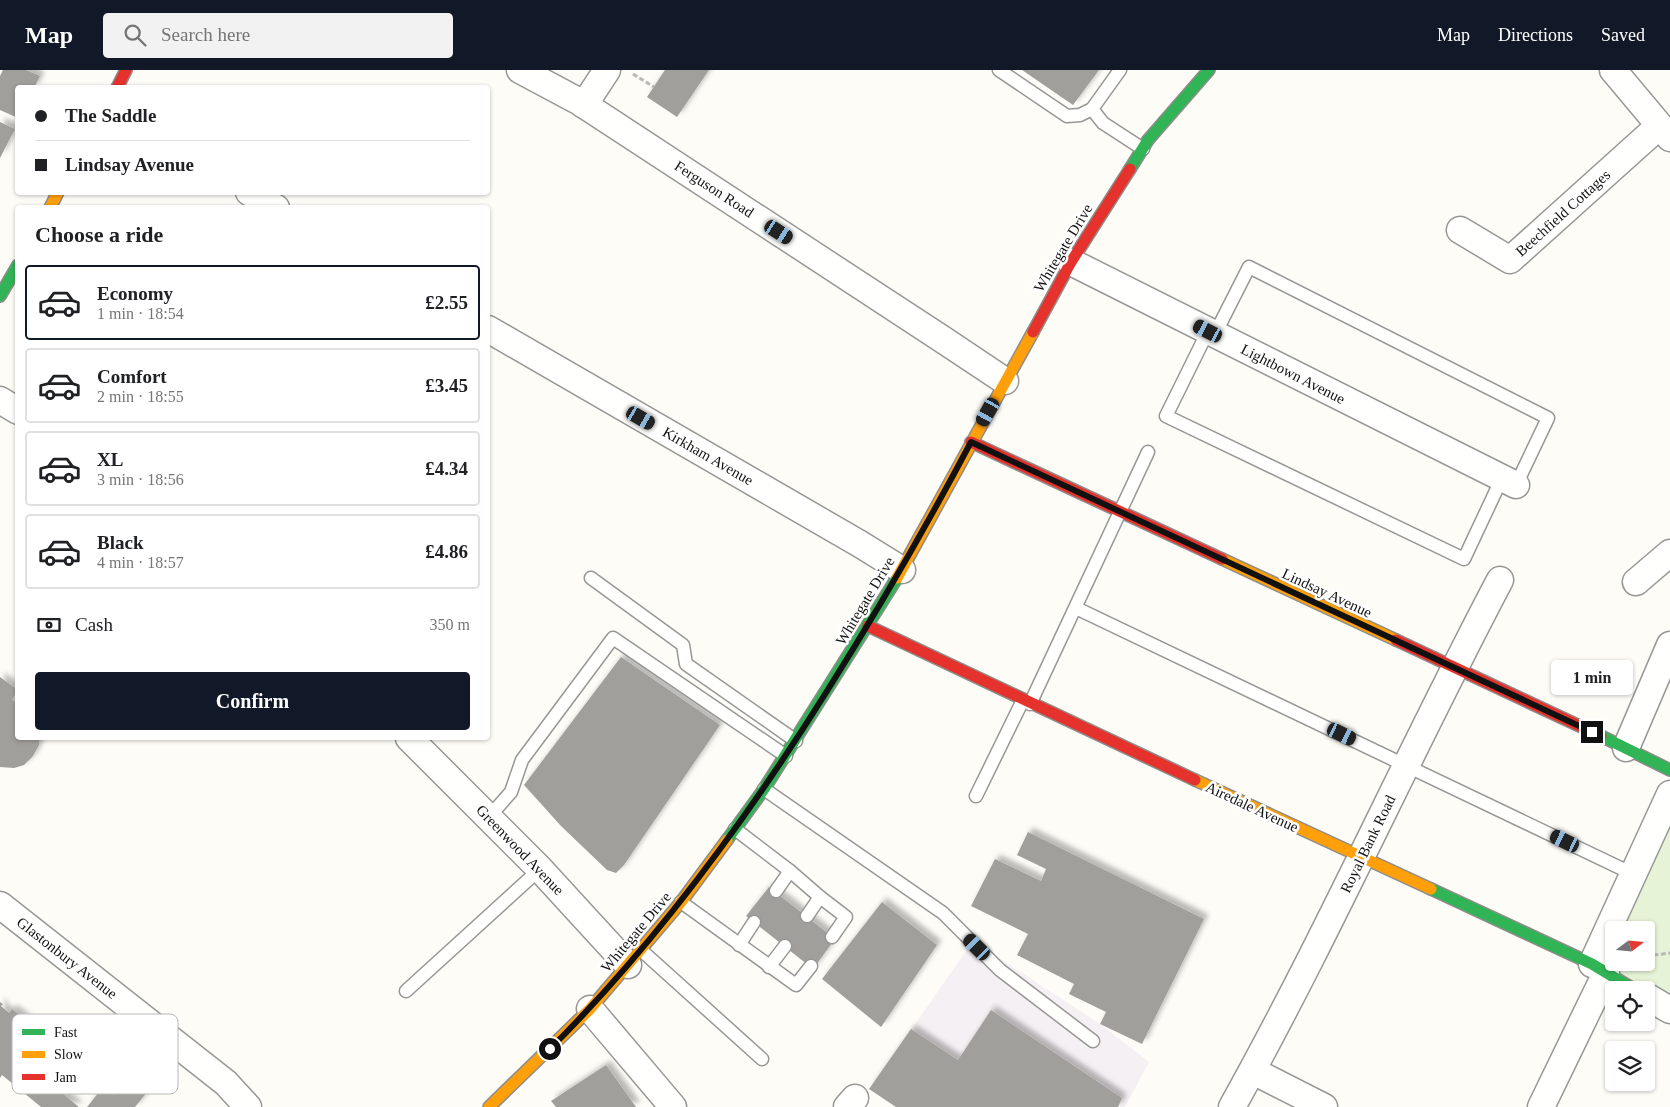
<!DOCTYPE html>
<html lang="en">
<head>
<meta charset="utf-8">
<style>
  :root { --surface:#fff; --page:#f2f2f2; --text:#202124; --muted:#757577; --line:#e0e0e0; --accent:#111827 }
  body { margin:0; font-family:Georgia,serif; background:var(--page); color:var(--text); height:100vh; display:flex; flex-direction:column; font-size:19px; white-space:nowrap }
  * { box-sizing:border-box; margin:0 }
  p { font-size:16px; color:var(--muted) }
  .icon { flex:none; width:28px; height:28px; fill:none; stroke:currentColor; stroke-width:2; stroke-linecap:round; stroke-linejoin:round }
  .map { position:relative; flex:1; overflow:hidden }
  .side { position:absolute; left:15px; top:135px; width:475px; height:535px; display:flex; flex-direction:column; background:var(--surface); border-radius:5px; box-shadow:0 1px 4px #0004 }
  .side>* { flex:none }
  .banner { position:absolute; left:15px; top:15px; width:475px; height:110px; border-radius:5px; box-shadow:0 1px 4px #0004; display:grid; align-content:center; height:110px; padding:0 20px; background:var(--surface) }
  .needle { width:32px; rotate:74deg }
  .tools { position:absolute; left:1605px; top:851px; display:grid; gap:10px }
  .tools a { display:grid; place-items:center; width:50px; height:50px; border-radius:5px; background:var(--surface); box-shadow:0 1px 4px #0004; font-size:25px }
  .end { position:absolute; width:22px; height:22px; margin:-11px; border:6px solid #111; background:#fff; box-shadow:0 0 0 2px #fff }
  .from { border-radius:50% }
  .bubble { position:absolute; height:35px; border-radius:5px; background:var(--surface); box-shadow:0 1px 4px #0004; font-size:16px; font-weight:700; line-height:35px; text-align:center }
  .car { position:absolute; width:15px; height:30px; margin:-15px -8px; border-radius:6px; box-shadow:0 0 4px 1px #0007; background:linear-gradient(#222 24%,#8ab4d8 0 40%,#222 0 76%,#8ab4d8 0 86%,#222 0) }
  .banner b { display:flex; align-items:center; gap:18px; height:48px; font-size:19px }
  .banner b+b { border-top:1px solid var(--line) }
  .banner i { width:12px; height:12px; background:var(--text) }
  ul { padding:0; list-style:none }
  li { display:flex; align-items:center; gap:15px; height:75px; margin:0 10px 8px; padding:0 10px; border:2px solid var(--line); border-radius:5px }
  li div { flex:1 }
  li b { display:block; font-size:19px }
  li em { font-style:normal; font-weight:700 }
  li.current { border-color:var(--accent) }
  li>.icon { width:45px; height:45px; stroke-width:1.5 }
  h2 { padding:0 20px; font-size:22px; line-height:60px }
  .pay { display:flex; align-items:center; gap:12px; height:55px; padding:0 20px; font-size:19px }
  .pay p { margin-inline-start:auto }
  .button { display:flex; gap:10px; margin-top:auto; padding:10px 20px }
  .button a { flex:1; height:58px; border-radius:5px; background:var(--accent); color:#fff; font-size:20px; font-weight:700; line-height:58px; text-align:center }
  header { display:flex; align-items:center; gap:30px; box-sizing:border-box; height:70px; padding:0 25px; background:var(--accent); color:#fff }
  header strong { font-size:24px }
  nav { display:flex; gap:28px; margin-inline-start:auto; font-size:18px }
  .search { width:350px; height:45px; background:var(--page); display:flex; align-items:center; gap:12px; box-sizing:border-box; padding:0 18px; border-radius:5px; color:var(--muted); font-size:19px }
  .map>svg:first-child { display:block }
  .industrial { fill:#f5f0f3 }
  .green { fill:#e7f3d7; fill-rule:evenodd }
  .building { fill:#a19f9c; filter:url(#shadow) }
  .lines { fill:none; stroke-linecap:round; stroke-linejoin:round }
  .lane-casing { stroke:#979795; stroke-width:15 }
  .street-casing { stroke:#979795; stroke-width:29 }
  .fast-casing { stroke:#8e8d8b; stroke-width:14 }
  .slow-casing { stroke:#8e8d8b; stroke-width:14 }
  .jam-casing { stroke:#8e8d8b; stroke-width:14 }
  .path { stroke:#b9b9b8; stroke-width:3; stroke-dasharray:5 2.5; stroke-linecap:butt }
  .lane { stroke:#fffffe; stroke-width:12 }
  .street { stroke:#fffffe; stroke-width:26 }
  .fast { stroke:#30b455; stroke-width:11 }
  .slow { stroke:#ff9f0a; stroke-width:11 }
  .jam { stroke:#e5322d; stroke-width:11 }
  .route { stroke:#111; stroke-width:6 }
  .labels { text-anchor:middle; stroke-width:5; stroke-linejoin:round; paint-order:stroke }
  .street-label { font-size:15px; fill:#111; stroke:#fff }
  .key { fill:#fff; stroke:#b8b8b8; stroke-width:1 }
  .key-label { font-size:14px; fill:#111 }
</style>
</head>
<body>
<header>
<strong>Map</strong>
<div class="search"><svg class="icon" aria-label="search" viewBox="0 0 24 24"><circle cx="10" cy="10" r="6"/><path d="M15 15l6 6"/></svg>Search here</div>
<nav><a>Map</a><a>Directions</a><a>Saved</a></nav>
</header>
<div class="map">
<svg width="1670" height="1037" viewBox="0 0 1670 1037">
  <defs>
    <filter id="shadow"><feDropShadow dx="4.5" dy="-4.5" stdDeviation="2.5" flood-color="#0004"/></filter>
  </defs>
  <rect width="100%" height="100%" fill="#fdfcf7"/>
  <path class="industrial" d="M973 871 1100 954 1149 992 1125 1037H896L870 1019Z"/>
  <path class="green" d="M1670 724V940L1592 894ZM1614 860H1646V892H1614Z"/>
  <g class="building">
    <path d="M3 0H26L40 6 34 18H18V48L0 40V6Z"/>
    <path d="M665 0H709L677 47 647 27Z"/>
    <path d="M1022 0H1099L1073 35Z"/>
    <path d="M0 52 15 59 0 88Z"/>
    <path d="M621 587 720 655 624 795 616 803 607 800 561 756 524 715Z"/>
    <path d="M0 607 18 620 12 630 18 634V668H39V675L33 686 24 695 14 698 0 697Z"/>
    <path d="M1028 762 1204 849 1142 974 1100 954 1106 942 1069 924 1074 914 1017 885 1028 864 971 836 995 789 1041 811 1046 799 1017 785Z"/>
    <path d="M769 817 835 869 813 899 746 846Z"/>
    <path d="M882 832 937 875 881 957 822 909Z"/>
    <path d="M0 932 3 934 1 936 9 943 12 939 26 949 23 953 34 962 15 987 49 1014 51 1012 63 1021 62 1023 79 1037H41L2 1005 0 1008Z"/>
    <path d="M991 940 1122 1028 1118 1037H896L869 1019 911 959 958 990Z"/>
    <path d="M606 995 636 1037H556L551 1031Z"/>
    <path d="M129 1006 148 1021 135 1037H87L103 1017 114 1025Z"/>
  </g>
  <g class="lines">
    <g class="lane-casing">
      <g id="lane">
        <path d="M999 0 1067 46 1080 45 1092 39"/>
        <path d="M1120 0 1092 39 1103 53 1143 79"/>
        <path d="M1208 261 1166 346 1464 489 1502 408"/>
        <path d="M1215 264 1249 197 1548 348 1516 415"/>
        <path d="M591 508 683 575 686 594 796 671"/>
        <path d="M1076 538 1633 804"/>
        <path d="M1030 634 1148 382"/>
        <path d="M764 719 943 843 1000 900 1093 971"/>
        <path d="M976 726 1023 630"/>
        <path d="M489 747 511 722 522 690 613 568 786 686"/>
        <path d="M735 759 790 801 820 827 807 846"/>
        <path d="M776 821 790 801"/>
        <path d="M820 827 846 847 832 867"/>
        <path d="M681 832 796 915 811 896"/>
        <path d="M739 875 754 852"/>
        <path d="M641 880 762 989"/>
        <path d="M769 897 785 876"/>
        <path d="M406 921 540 799"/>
      </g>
    </g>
    <g class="street-casing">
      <g id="street">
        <path d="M520 0 580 32 942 269 1005 311"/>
        <path d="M1613 0 1670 68"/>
        <path d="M584 35 607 0"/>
        <path d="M249 122 276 138"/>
        <path d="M1460 160 1510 190 1659 56"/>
        <path d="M1071 192 1516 415"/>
        <path d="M488 259 860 474 902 500"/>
        <path d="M0 330 18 341"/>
        <path d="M1636 512 1670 483"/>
        <path d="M409 668 540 799 628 895"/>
        <path d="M1626 678 1670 575"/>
        <path d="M0 835 226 1013 248 1037"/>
        <path d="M1592 894 1670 724"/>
        <path d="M1646 926 1670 940"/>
        <path d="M590 939 673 1037"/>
        <path d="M1253 1001 1324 1037"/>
        <path d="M847 1037 855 1028"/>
        <path d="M1232 1037C1328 865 1408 684 1500 510"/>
        <path d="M1541 1037 1606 903"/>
      </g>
    </g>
    <g class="fast-casing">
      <g id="fast">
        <path d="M1130 99 1148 70 1209 0"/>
        <path d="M0 226 18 195"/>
        <path d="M1601 666 1670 700"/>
        <path d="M727 770 764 719 897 508"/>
        <path d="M1431 819 1592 894 1635 920"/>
      </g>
    </g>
    <g class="slow-casing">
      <g id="slow">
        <path d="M50 138 58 122"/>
        <path d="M1222 489 1396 570"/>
        <path d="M897 508 1033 262"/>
        <path d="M1195 710 1431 819"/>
        <path d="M489 1037 590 939 681 832 727 770"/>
      </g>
    </g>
    <g class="jam-casing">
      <g id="jam">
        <path d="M117 18 126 0"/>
        <path d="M1033 262 1071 192 1130 99"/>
        <path d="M971 372 1222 489"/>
        <path d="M868 556 1195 710"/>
        <path d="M1396 570 1601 666"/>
      </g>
    </g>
    <g class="path">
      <path d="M633 4 654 17"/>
      <path d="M1646 886 1670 883"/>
    </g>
    <use href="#lane" class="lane"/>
    <use href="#street" class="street"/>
    <use href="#fast" class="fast"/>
    <use href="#slow" class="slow"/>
    <use href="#jam" class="jam"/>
  </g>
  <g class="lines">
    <path class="route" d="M550 979C657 872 747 749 827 621 878 540 926 457 971 372L1592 662"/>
  </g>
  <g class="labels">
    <g class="street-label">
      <text transform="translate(714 119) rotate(33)" y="5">Ferguson Road</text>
      <text transform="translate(1563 143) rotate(-42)" y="5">Beechfield Cottages</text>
      <text transform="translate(1063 178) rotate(-59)" y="5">Whitegate Drive</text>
      <text transform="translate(1293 304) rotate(27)" y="5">Lightbown Avenue</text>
      <text transform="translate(708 386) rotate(30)" y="5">Kirkham Avenue</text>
      <text transform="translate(1327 523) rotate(25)" y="5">Lindsay Avenue</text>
      <text transform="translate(865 531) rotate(-59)" y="5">Whitegate Drive</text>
      <text transform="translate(1252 737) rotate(25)" y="5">Airedale Avenue</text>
      <text transform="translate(1368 774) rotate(-64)" y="5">Royal Bank Road</text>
      <text transform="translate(520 780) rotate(46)" y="5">Greenwood Avenue</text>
      <text transform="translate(636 862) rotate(-50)" y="5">Whitegate Drive</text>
      <text transform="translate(67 888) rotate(38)" y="5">Glastonbury Avenue</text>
    </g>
  </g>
  <rect x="12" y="944" width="166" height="80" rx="8" class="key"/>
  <rect x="22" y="959" width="23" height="6" fill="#30b455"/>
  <rect x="22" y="981" width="23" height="7" fill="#ff9f0a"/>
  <rect x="22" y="1004" width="23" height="6" fill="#e5322d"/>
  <g class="key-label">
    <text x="54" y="967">Fast</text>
    <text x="54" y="989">Slow</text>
    <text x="54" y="1012">Jam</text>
  </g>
</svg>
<div class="tools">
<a><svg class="needle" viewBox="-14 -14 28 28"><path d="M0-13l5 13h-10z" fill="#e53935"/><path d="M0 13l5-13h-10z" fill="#757577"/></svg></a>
<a><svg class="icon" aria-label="locate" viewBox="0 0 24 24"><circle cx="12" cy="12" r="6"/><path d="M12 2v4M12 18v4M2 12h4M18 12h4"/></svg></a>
<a><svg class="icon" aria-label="layers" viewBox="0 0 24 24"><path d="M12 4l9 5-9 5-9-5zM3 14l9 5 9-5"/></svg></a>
</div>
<i class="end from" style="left:550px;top:979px"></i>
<i class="end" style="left:1592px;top:662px"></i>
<div class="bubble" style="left:1551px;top:590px;width:82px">1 min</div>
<i class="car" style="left:779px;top:162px;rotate:123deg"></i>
<i class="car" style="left:1208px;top:261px;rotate:297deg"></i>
<i class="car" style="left:988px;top:342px;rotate:209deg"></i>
<i class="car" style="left:641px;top:348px;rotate:120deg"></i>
<i class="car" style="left:1342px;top:664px;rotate:116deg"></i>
<i class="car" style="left:1565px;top:771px;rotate:296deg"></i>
<i class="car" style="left:977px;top:877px;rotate:315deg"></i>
<div class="banner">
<b><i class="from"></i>The Saddle</b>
<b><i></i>Lindsay Avenue</b>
</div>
<section class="side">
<h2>Choose a ride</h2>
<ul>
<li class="current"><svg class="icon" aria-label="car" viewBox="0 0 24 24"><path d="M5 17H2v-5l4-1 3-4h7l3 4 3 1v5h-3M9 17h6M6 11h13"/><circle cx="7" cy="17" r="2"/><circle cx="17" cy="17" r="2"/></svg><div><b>Economy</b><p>1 min · 18:54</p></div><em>£2.55</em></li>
<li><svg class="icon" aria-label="car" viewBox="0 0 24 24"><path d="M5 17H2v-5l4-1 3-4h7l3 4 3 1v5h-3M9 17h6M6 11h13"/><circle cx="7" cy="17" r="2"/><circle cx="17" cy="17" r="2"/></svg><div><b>Comfort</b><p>2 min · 18:55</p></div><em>£3.45</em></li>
<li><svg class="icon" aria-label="car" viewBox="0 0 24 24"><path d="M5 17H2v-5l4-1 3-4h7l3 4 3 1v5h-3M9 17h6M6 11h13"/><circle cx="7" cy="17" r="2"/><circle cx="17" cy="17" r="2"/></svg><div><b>XL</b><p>3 min · 18:56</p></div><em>£4.34</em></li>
<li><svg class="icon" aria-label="car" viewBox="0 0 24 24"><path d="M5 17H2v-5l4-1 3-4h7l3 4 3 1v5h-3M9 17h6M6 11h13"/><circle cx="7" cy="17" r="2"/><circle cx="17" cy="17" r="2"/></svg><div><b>Black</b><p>4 min · 18:57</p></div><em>£4.86</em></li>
</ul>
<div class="pay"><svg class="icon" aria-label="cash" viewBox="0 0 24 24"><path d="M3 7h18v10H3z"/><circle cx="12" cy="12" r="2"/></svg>Cash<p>350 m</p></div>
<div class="button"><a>Confirm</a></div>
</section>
</div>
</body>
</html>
